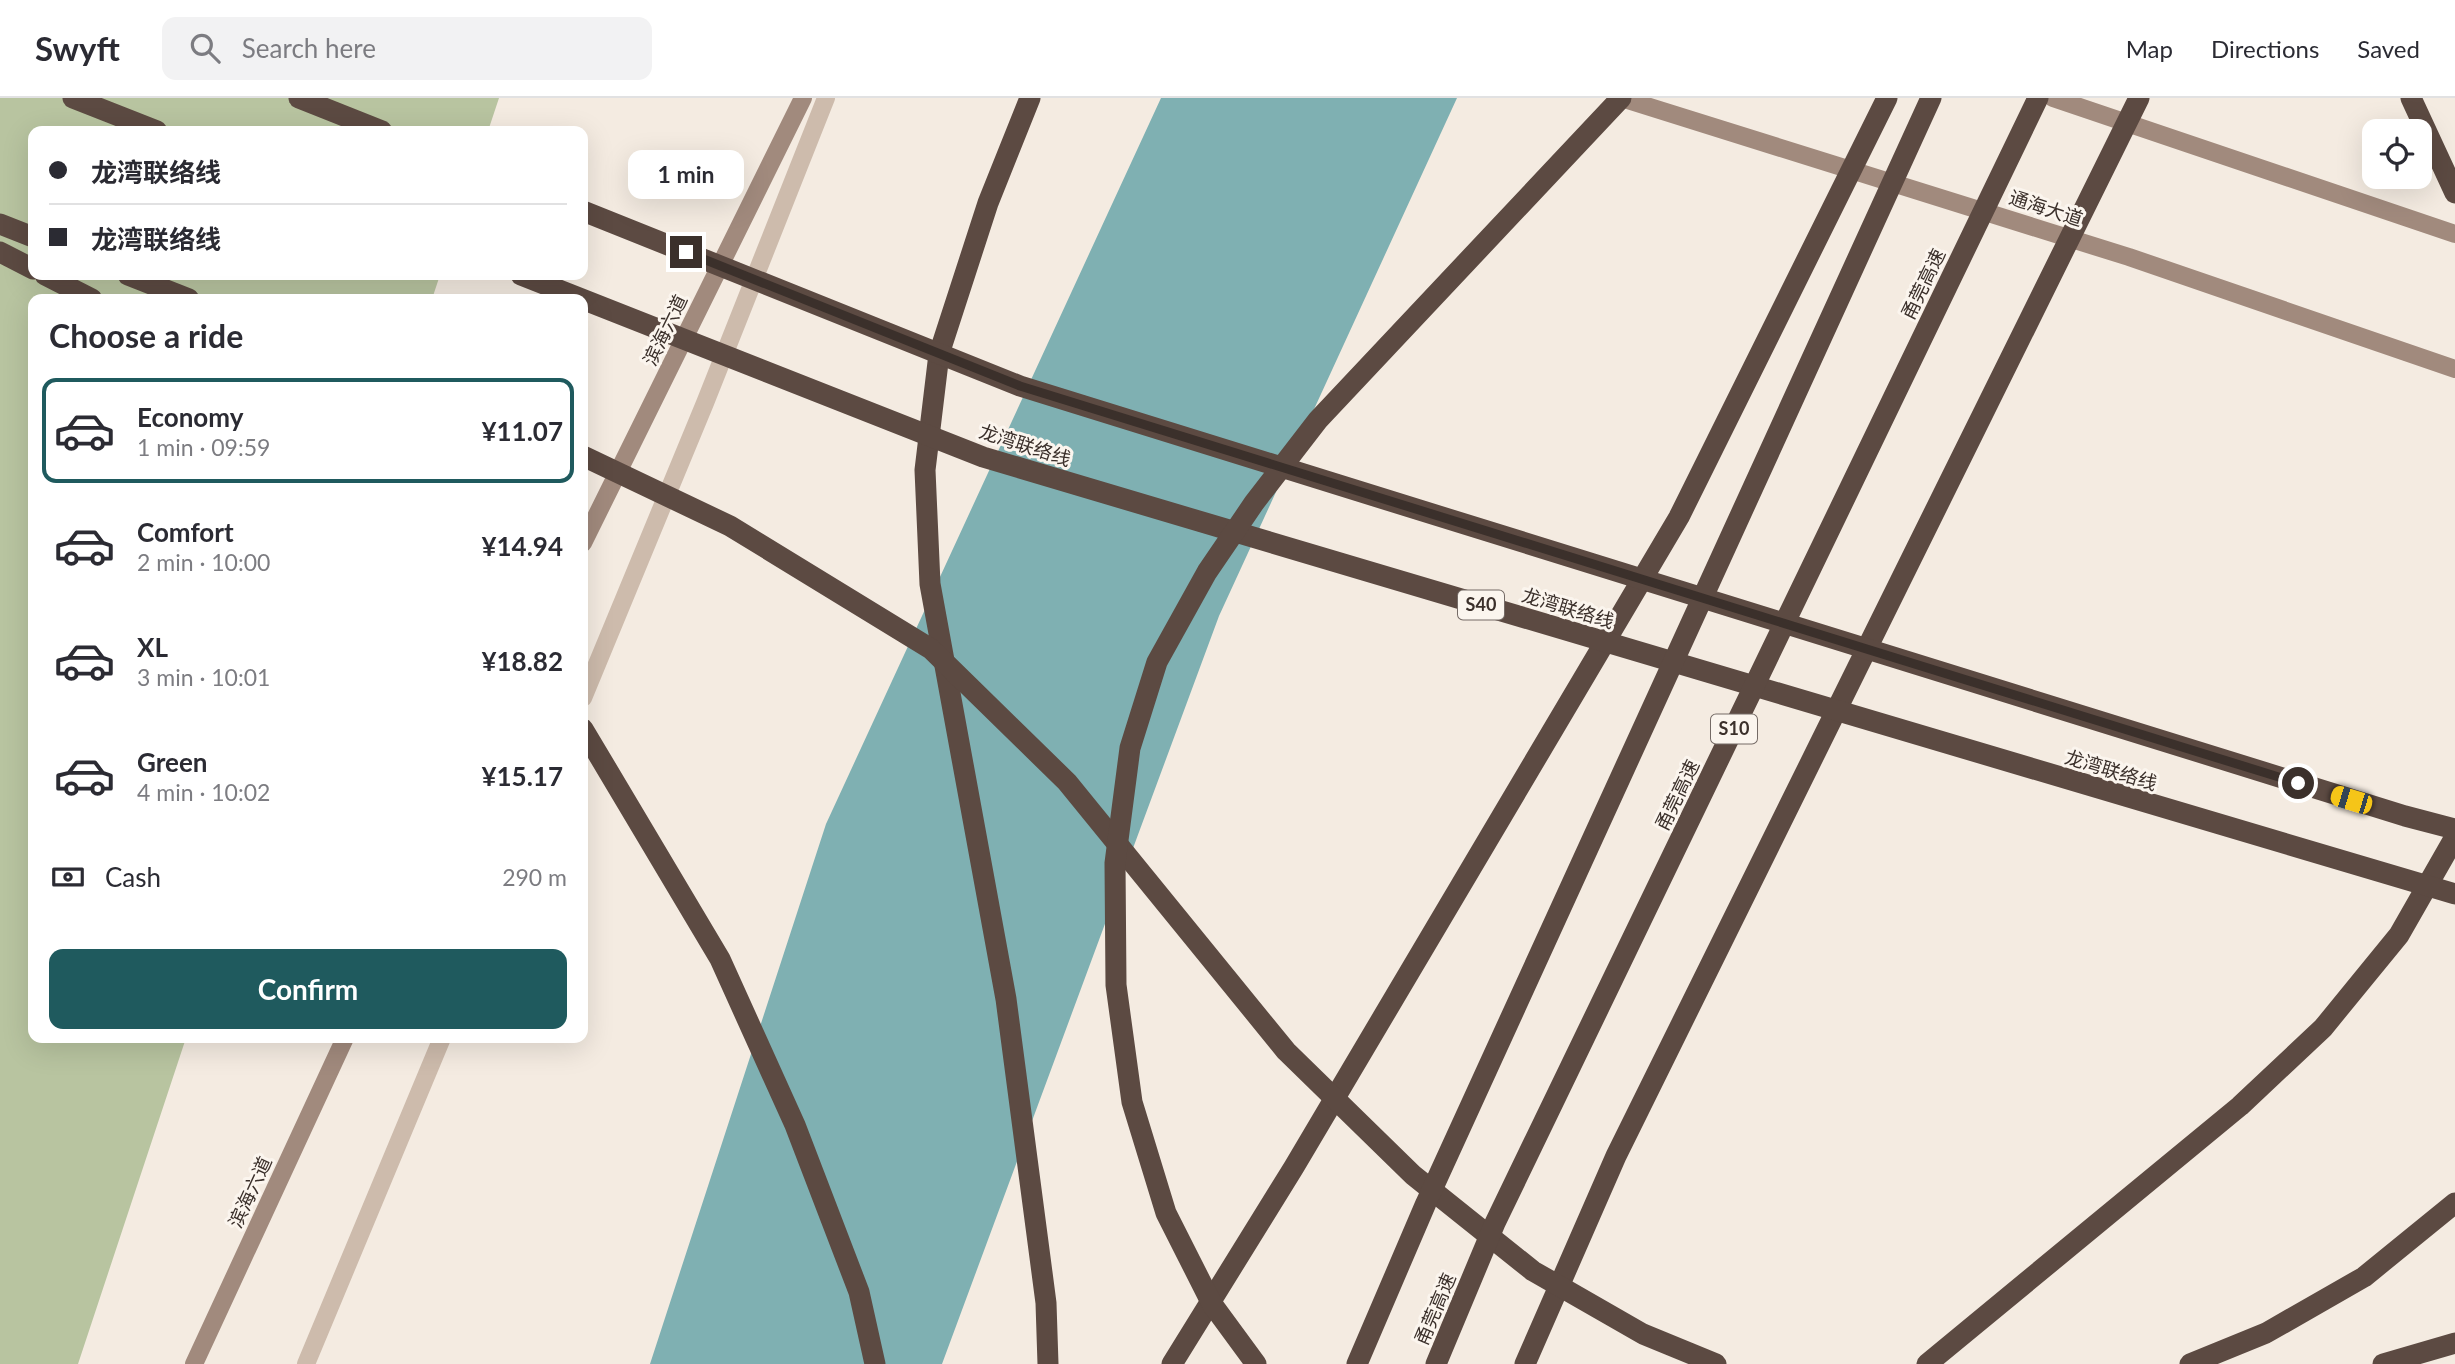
<!DOCTYPE html>
<html lang="en">
<head>
<meta charset="utf-8">
<style>
  :root { --surface:#fff; --page:#f2f2f3; --text:#2b2b33; --muted:#7c7c81; --line:#e1e1e2; --accent:#1f5a5e }
  body { margin:0; font-family:Lato,"Noto Sans SC",sans-serif; background:var(--page); color:var(--text); height:100vh; display:flex; flex-direction:column; font-size:26px; white-space:nowrap }
  * { box-sizing:border-box; margin:0 }
  p { font-size:23px; color:var(--muted) }
  .icon { flex:none; width:38px; height:38px; fill:none; stroke:currentColor; stroke-width:2; stroke-linecap:round; stroke-linejoin:round }
  .map { position:relative; flex:1; overflow:hidden }
  .details { position:absolute; left:28px; top:196px; width:560px; height:749px; display:flex; flex-direction:column; background:var(--surface); border-radius:14px; box-shadow:0 7px 28px #0002 }
  .details>* { flex:none }
  .guide { position:absolute; left:28px; top:28px; width:560px; height:154px; border-radius:14px; box-shadow:0 7px 28px #0002; display:grid; align-content:center; height:154px; padding:0 21px; background:var(--surface) }
  .fabs { position:absolute; left:2362px; top:21px; display:grid; gap:14px }
  .fabs a { display:grid; place-items:center; width:70px; height:70px; border-radius:14px; background:var(--surface); box-shadow:0 7px 28px #0002; font-size:35px }
  .end { position:absolute; width:32px; height:32px; margin:-16px; border:9px solid #3b302b; background:#fff; box-shadow:0 0 0 4px #fff }
  .from { border-radius:50% }
  .bubble { position:absolute; height:49px; border-radius:14px; background:var(--surface); box-shadow:0 7px 28px #0002; font-size:23px; font-weight:700; line-height:49px; text-align:center }
  .car { position:absolute; width:21px; height:42px; margin:-21px -10px; border-radius:9px; box-shadow:0 0 5px 2px #0007; background:linear-gradient(#f5c518 24%,#345 0 40%,#f5c518 0 76%,#345 0 86%,#f5c518 0) }
  .guide b { display:flex; align-items:center; gap:24px; height:66px; font-size:26px }
  .guide b+b { border-top:2px solid var(--line) }
  .guide i { width:18px; height:18px; background:var(--text) }
  ul { padding:0; list-style:none }
  li { display:flex; align-items:center; gap:21px; height:105px; margin:0 14px 10px; padding:0 7px; border:4px solid transparent; border-radius:14px }
  li div { flex:1 }
  li b { display:block; font-size:26px }
  li em { font-style:normal; font-weight:700 }
  li.active { border-color:var(--accent) }
  li>.icon { width:63px; height:63px; stroke-width:1.5 }
  h2 { padding:0 21px; font-size:32px; line-height:84px }
  .pay { display:flex; align-items:center; gap:18px; height:77px; padding:0 21px; font-size:26px }
  .pay p { margin-inline-start:auto }
  .primary-button { display:flex; gap:14px; margin-top:auto; padding:14px 21px }
  .primary-button a { flex:1; height:80px; border-radius:14px; background:var(--accent); color:#fff; font-size:28px; font-weight:700; line-height:80px; text-align:center }
  header { display:flex; align-items:center; gap:42px; box-sizing:border-box; height:98px; padding:0 35px; background:var(--surface); border-bottom:2px solid var(--line) }
  header strong { font-size:33px }
  nav { display:flex; gap:38px; margin-inline-start:auto; font-size:24px }
  .search { width:490px; height:63px; background:var(--page); display:flex; align-items:center; gap:18px; box-sizing:border-box; padding:0 24px; border-radius:14px; color:var(--muted); font-size:26px }
  .map>svg:first-child { display:block }
  .green { fill:#b8c4a0 }
  .water { fill:#7fb0b2 }
  .lines { fill:none; stroke-linecap:round; stroke-linejoin:round }
  .street { stroke:#cdbbac; stroke-width:18 }
  .secondary { stroke:#a18a7d; stroke-width:18 }
  .highway { stroke:#5c4a42; stroke-width:21 }
  .highway-bridge { stroke:#5c4a42; stroke-width:21 }
  .route { stroke:#3b302b; stroke-width:9 }
  .labels { text-anchor:middle; stroke-width:6; stroke-linejoin:round; paint-order:stroke }
  .shield { fill:#fbf5ee; stroke:#756b66; stroke-width:2 }
  .shield-label { font-size:18px; font-weight:bold; fill:#3b302b }
  .street-label { font-size:19px; fill:#3b302b; stroke:#fbf5ee }
</style>
</head>
<body>
<header>
<strong>Swyft</strong>
<div class="search"><svg class="icon" aria-label="search" viewBox="0 0 24 24"><circle cx="10" cy="10" r="6"/><path d="M15 15l6 6"/></svg>Search here</div>
<nav><a>Map</a><a>Directions</a><a>Saved</a></nav>
</header>
<div class="map">
<svg width="2455" height="1266" viewBox="0 0 2455 1266">
  <rect width="100%" height="100%" fill="#f4ebe1"/>
  <path class="green" d="M0 0H499L488 33H33V177H440L432 201H33V940H186L78 1266H0Z"/>
  <path class="water" d="M1161 0H1457L1219 518 942 1266H650L826 726Z"/>
  <g class="lines">
    <g class="street">
      <path d="M583 600 705 305 826 0"/>
      <path d="M306 1266 442 940"/>
    </g>
    <g class="secondary">
      <path d="M1621 0 2129 159 2455 271"/>
      <path d="M2053 0 2455 136"/>
      <path d="M583 445 803 0"/>
      <path d="M194 1266 345 940"/>
    </g>
    <g class="highway">
      <path d="M73 0 157 33"/>
      <path d="M299 0 382 33"/>
      <path d="M1030 0 988 105 939 256 925 372 930 486 1006 901 1046 1205 1048 1266"/>
      <path d="M2411 0 2455 95"/>
      <path d="M0 126 33 139"/>
      <path d="M0 154 33 171"/>
      <path d="M45 177 92 201"/>
      <path d="M128 177 189 201"/>
      <path d="M583 631 720 861 795 1027 859 1194 875 1266"/>
      <path d="M1172 1266 1294 1069 1679 419 1887 0"/>
      <path d="M1525 1266 1616 1058 2139 0"/>
      <path d="M1927 1266 2240 1008 2323 930 2399 837 2455 739"/>
      <path d="M2190 1266 2266 1235 2364 1179 2455 1105"/>
      <path d="M2383 1266 2455 1245"/>
    </g>
    <g class="highway-bridge">
      <path d="M583 113 1020 288 2405 718 2455 731"/>
      <path d="M521 177 983 359 2455 796"/>
      <path d="M583 358 730 428 931 551 1067 684 1286 953 1413 1077 1533 1173 1643 1236 1716 1266"/>
      <path d="M1256 1266 1212 1206 1166 1115 1132 1004 1116 887 1115 765 1130 650 1157 564 1207 474 1254 405 1318 322 1621 0"/>
      <path d="M1357 1266 1426 1105 1931 0"/>
      <path d="M1436 1266 1495 1125 2038 0"/>
    </g>
  </g>
  <g class="lines">
    <path class="route" d="M686 154 1020 288 2298 685"/>
  </g>
  <g class="labels">
    <g class="shield">
      <rect x="1458" y="492.5" width="46" height="29" rx="5"/>
      <rect x="1711" y="616.5" width="46" height="29" rx="5"/>
    </g>
    <g class="shield-label">
      <text x="1481" y="513">S40</text>
      <text x="1734" y="637">S10</text>
    </g>
    <g class="street-label">
      <text transform="translate(2046 110) rotate(18)" y="7">通海大道</text>
      <text transform="translate(1923 186) rotate(-64)" y="7">甬莞高速</text>
      <text transform="translate(665 232) rotate(-64)" y="7">滨海六道</text>
      <text transform="translate(1025 347) rotate(18)" y="7">龙湾联络线</text>
      <text transform="translate(1568 510) rotate(17)" y="7">龙湾联络线</text>
      <text transform="translate(2111 672) rotate(17)" y="7">龙湾联络线</text>
      <text transform="translate(1677 697) rotate(-64)" y="7">甬莞高速</text>
      <text transform="translate(250 1094) rotate(-65)" y="7">滨海六道</text>
      <text transform="translate(1435 1211) rotate(-67)" y="7">甬莞高速</text>
    </g>
  </g>
</svg>
<div class="fabs">
<a><svg class="icon" aria-label="locate" viewBox="0 0 24 24"><circle cx="12" cy="12" r="6"/><path d="M12 2v4M12 18v4M2 12h4M18 12h4"/></svg></a>
</div>
<i class="end from" style="left:2298px;top:685px"></i>
<i class="end" style="left:686px;top:154px"></i>
<div class="bubble" style="left:628px;top:52px;width:116px">1 min</div>
<i class="car" style="left:2351px;top:702px;rotate:287deg"></i>
<div class="guide">
<b><i class="from"></i>龙湾联络线</b>
<b><i></i>龙湾联络线</b>
</div>
<section class="details">
<h2>Choose a ride</h2>
<ul>
<li class="active"><svg class="icon" aria-label="car" viewBox="0 0 24 24"><path d="M5 17H2v-5l4-1 3-4h7l3 4 3 1v5h-3M9 17h6M6 11h13"/><circle cx="7" cy="17" r="2"/><circle cx="17" cy="17" r="2"/></svg><div><b>Economy</b><p>1 min · 09:59</p></div><em>¥11.07</em></li>
<li><svg class="icon" aria-label="car" viewBox="0 0 24 24"><path d="M5 17H2v-5l4-1 3-4h7l3 4 3 1v5h-3M9 17h6M6 11h13"/><circle cx="7" cy="17" r="2"/><circle cx="17" cy="17" r="2"/></svg><div><b>Comfort</b><p>2 min · 10:00</p></div><em>¥14.94</em></li>
<li><svg class="icon" aria-label="car" viewBox="0 0 24 24"><path d="M5 17H2v-5l4-1 3-4h7l3 4 3 1v5h-3M9 17h6M6 11h13"/><circle cx="7" cy="17" r="2"/><circle cx="17" cy="17" r="2"/></svg><div><b>XL</b><p>3 min · 10:01</p></div><em>¥18.82</em></li>
<li><svg class="icon" aria-label="car" viewBox="0 0 24 24"><path d="M5 17H2v-5l4-1 3-4h7l3 4 3 1v5h-3M9 17h6M6 11h13"/><circle cx="7" cy="17" r="2"/><circle cx="17" cy="17" r="2"/></svg><div><b>Green</b><p>4 min · 10:02</p></div><em>¥15.17</em></li>
</ul>
<div class="pay"><svg class="icon" aria-label="cash" viewBox="0 0 24 24"><path d="M3 7h18v10H3z"/><circle cx="12" cy="12" r="2"/></svg>Cash<p>290 m</p></div>
<div class="primary-button"><a>Confirm</a></div>
</section>
</div>
</body>
</html>
